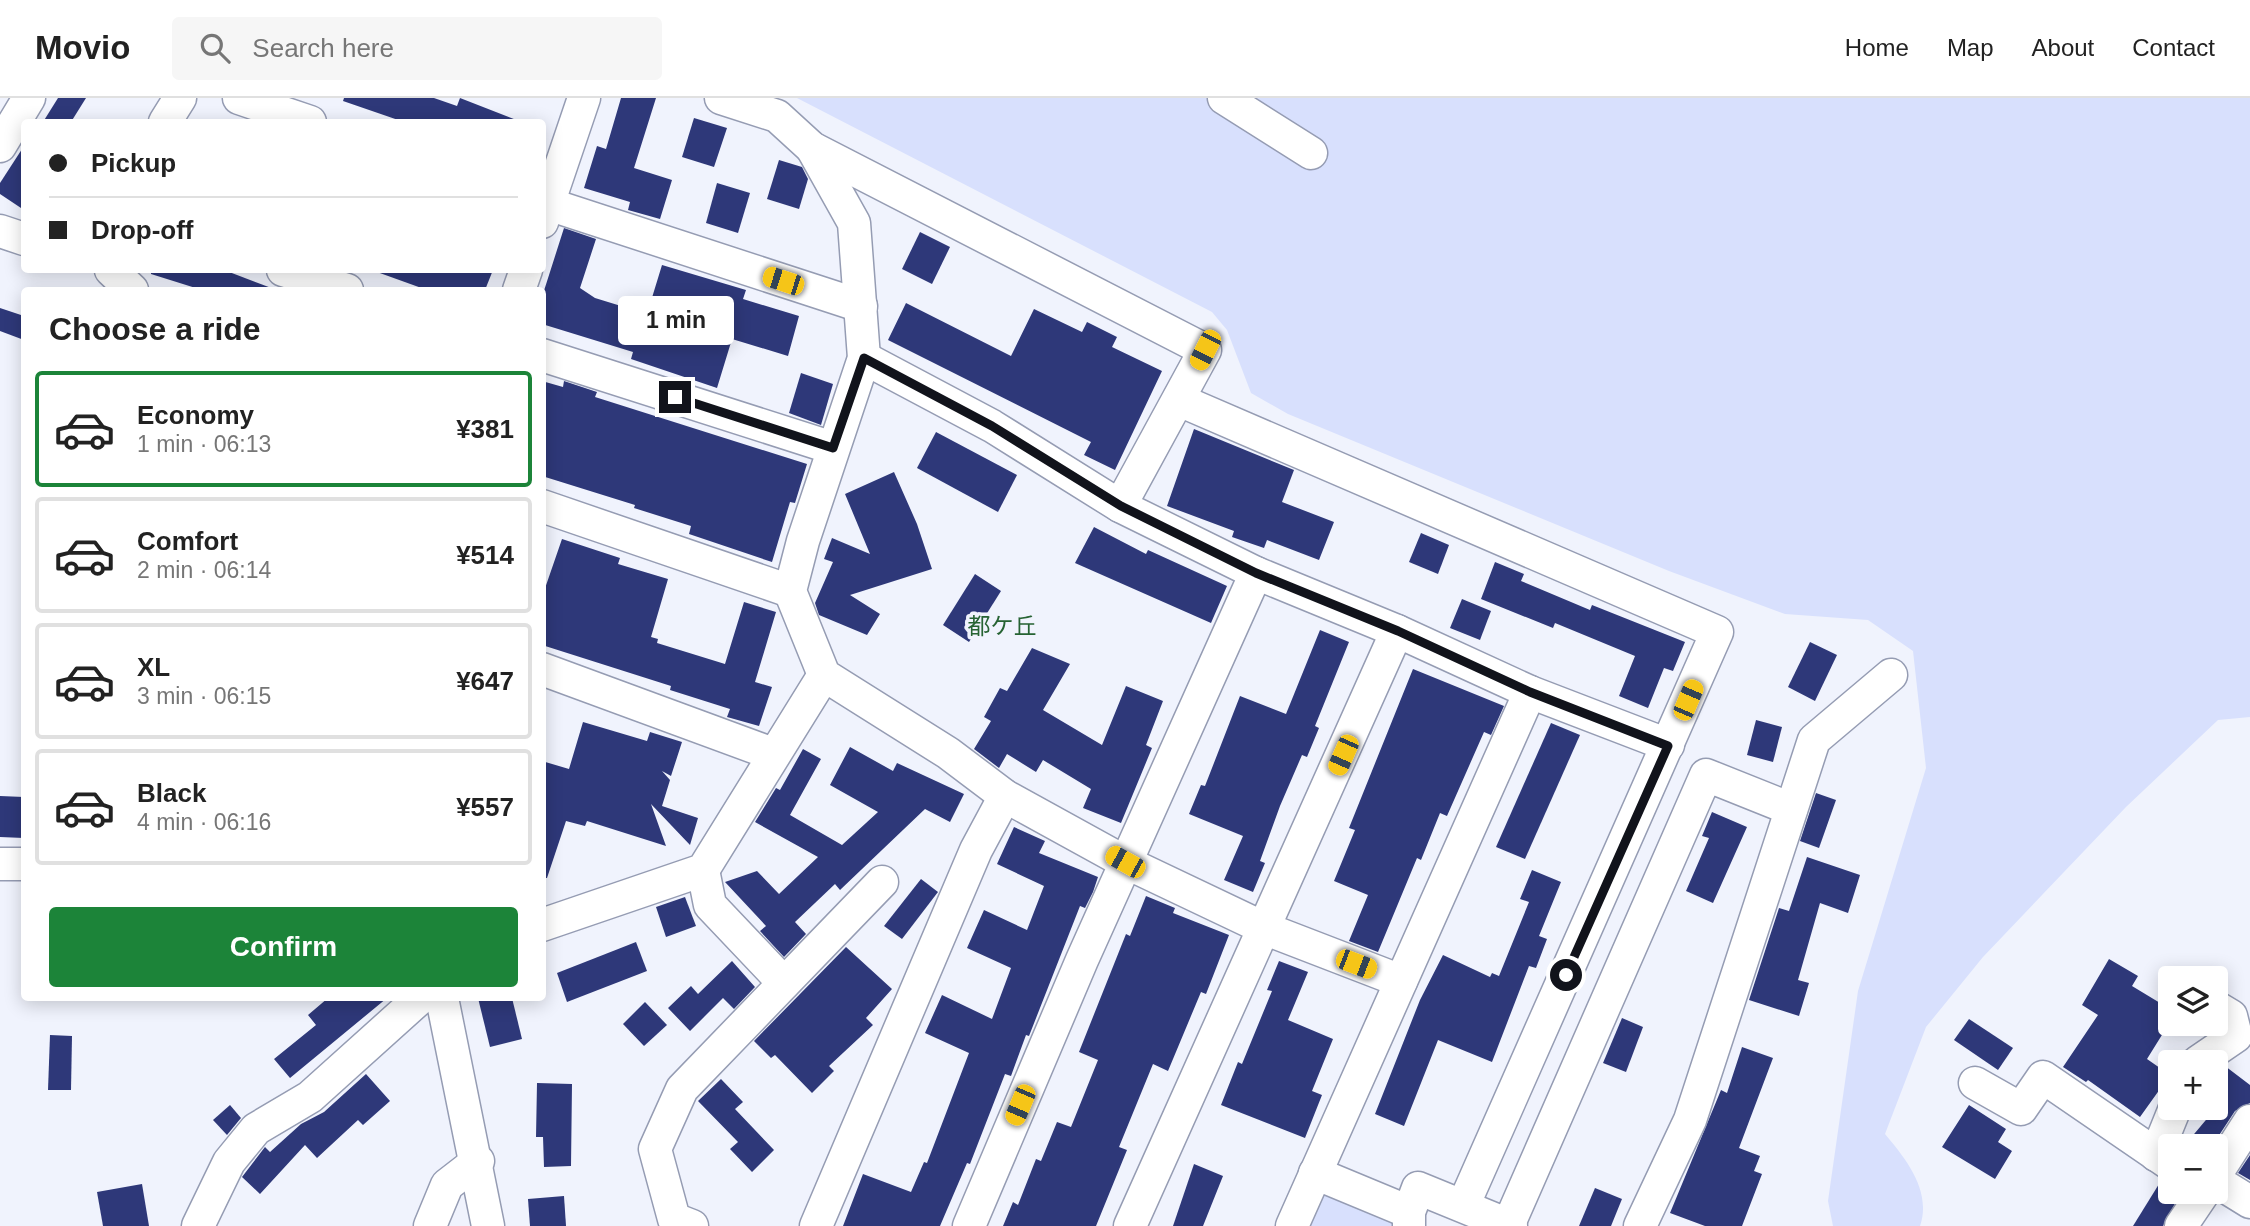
<!DOCTYPE html>
<html lang="en">
<head>
<meta charset="utf-8">
<style>
  :root { --surface:#fff; --page:#f6f6f6; --text:#222; --muted:#767676; --line:#e0e0e0; --accent:#1c8439 }
  body { margin:0; font-family:Arial,"Noto Sans JP",sans-serif; background:var(--page); color:var(--text); height:100vh; display:flex; flex-direction:column; font-size:26px; white-space:nowrap }
  * { box-sizing:border-box; margin:0 }
  p { font-size:23px; color:var(--muted) }
  .icon { flex:none; width:38px; height:38px; fill:none; stroke:currentColor; stroke-width:2; stroke-linecap:round; stroke-linejoin:round }
  .map { position:relative; flex:1; overflow:hidden }
  .details { position:absolute; left:21px; top:189px; width:525px; height:714px; display:flex; flex-direction:column; background:var(--surface); border-radius:7px; box-shadow:0 4px 18px #0003 }
  .details>* { flex:none }
  .hud { position:absolute; left:21px; top:21px; width:525px; height:154px; border-radius:7px; box-shadow:0 4px 18px #0003; display:grid; align-content:center; height:154px; padding:0 28px; background:var(--surface) }
  .controls { position:absolute; left:2158px; top:868px; display:grid; gap:14px }
  .controls a { display:grid; place-items:center; width:70px; height:70px; border-radius:7px; background:var(--surface); box-shadow:0 4px 18px #0003; font-size:35px }
  .end { position:absolute; width:32px; height:32px; margin:-16px; border:9px solid #11131b; background:#fff; box-shadow:0 0 0 4px #fff }
  .from { border-radius:50% }
  .bubble { position:absolute; height:49px; border-radius:7px; background:var(--surface); box-shadow:0 4px 18px #0003; font-size:23px; font-weight:700; line-height:49px; text-align:center }
  .car { position:absolute; width:21px; height:42px; margin:-21px -10px; border-radius:9px; box-shadow:0 0 5px 2px #0007; background:linear-gradient(#f5c518 24%,#345 0 40%,#f5c518 0 76%,#345 0 86%,#f5c518 0) }
  .hud b { display:flex; align-items:center; gap:24px; height:66px; font-size:26px }
  .hud b+b { border-top:2px solid var(--line) }
  .hud i { width:18px; height:18px; background:var(--text) }
  ul { padding:0; list-style:none }
  li { display:flex; align-items:center; gap:21px; height:116px; margin:0 14px 10px; padding:0 14px; border:4px solid var(--line); border-radius:7px }
  li div { flex:1 }
  li b { display:block; font-size:26px }
  li em { font-style:normal; font-weight:700 }
  li.selected { border-color:var(--accent) }
  li>.icon { width:63px; height:63px; stroke-width:1.5 }
  h2 { padding:0 28px; font-size:32px; line-height:84px }
  .primary-button { display:flex; gap:14px; margin-top:auto; padding:14px 28px }
  .primary-button a { flex:1; height:80px; border-radius:7px; background:var(--accent); color:#fff; font-size:28px; font-weight:700; line-height:80px; text-align:center }
  header { display:flex; align-items:center; gap:42px; box-sizing:border-box; height:98px; padding:0 35px; background:var(--surface); border-bottom:2px solid var(--line) }
  header strong { font-size:33px }
  nav { display:flex; gap:38px; margin-inline-start:auto; font-size:24px }
  .search { width:490px; height:63px; background:var(--page); display:flex; align-items:center; gap:18px; box-sizing:border-box; padding:0 24px; border-radius:7px; color:var(--muted); font-size:26px }
  .map>svg:first-child { display:block }
  .green { fill:#d8e0fd }
  .building { fill:#2e3879 }
  .lines { fill:none; stroke-linecap:round; stroke-linejoin:round }
  .minor-casing { stroke:#959cb3; stroke-width:35 }
  .minor { stroke:#fff; stroke-width:32 }
  .route { stroke:#11131b; stroke-width:9 }
  .labels { text-anchor:middle; stroke-width:7; stroke-linejoin:round; paint-order:stroke }
  .neighbourhood-label { font-size:23px; fill:#266333; stroke:#f0f3fd }
</style>
</head>
<body>
<header>
<strong>Movio</strong>
<div class="search"><svg class="icon" aria-label="search" viewBox="0 0 24 24"><circle cx="10" cy="10" r="6"/><path d="M15 15l6 6"/></svg>Search here</div>
<nav><a>Home</a><a>Map</a><a>About</a><a>Contact</a></nav>
</header>
<div class="map">
<svg width="2250" height="1128" viewBox="0 0 2250 1128">
  <rect width="100%" height="100%" fill="#f0f3fd"/>
  <g class="green">
    <path d="M797 0H2250V619L2218 622 2126 709 1983 859 1926 929 1885 1036C1906 1061 1932 1093 1920 1128H1833L1828 1103 1858 893 1926 670 1913 553 1868 522 1785 516 1669 473 1288 316 1251 295 1227 232 1212 214Z"/>
    <path d="M1318 1085 1401 1128H1300Z"/>
  </g>
  <g class="building">
    <path d="M58 0H86L71 24H43Z"/>
    <path d="M344 0H434L457 8 460 0 519 23 404 24 343 3Z"/>
    <path d="M621 0H656L634 70 672 82 660 121 628 112 630 104 584 90 597 48 606 51Z"/>
    <path d="M694 20 727 30 714 69 682 59Z"/>
    <path d="M24 48V112L0 96V85Z"/>
    <path d="M779 62 802 69 808 81 799 111 767 101Z"/>
    <path d="M717 85 750 95 738 135 706 125Z"/>
    <path d="M564 130 596 141 580 190 595 200 647 216 662 167 746 192 743 201 799 218 788 258 732 241 717 290 631 261 633 254 542 226V199Z"/>
    <path d="M920 134 950 149 932 186 902 171Z"/>
    <path d="M151 172H224L274 191 202 192 151 176Z"/>
    <path d="M377 172H493L485 192H427L377 174Z"/>
    <path d="M906 205 1011 258 1034 211 1082 234 1087 224 1117 239 1112 249 1162 273 1115 372 1084 357 1091 344 888 242Z"/>
    <path d="M0 210 24 218V242L0 233Z"/>
    <path d="M801 275 833 286 821 327 789 315Z"/>
    <path d="M542 283 563 289 564 283 597 294 595 299 807 366 795 405 790 404 772 464 689 436 691 428 634 410 635 407 542 378Z"/>
    <path d="M1194 331 1294 372 1282 404 1334 424 1319 462 1267 442 1264 450 1232 439 1234 433 1167 408Z"/>
    <path d="M936 334 1017 377 998 414 917 370Z"/>
    <path d="M894 374 917 426 932 471 850 497 880 516 867 537 819 517 815 505 833 464 824 461 832 440 870 456 845 396Z"/>
    <path d="M1094 429 1146 456 1148 452 1227 488 1211 525 1075 465Z"/>
    <path d="M1421 435 1449 447 1438 476 1409 464Z"/>
    <path d="M562 441 620 460 618 466 668 481 651 539 658 541 657 545 725 566 744 504 776 514 755 584 772 589 759 628 727 619 730 611 670 592 671 588 542 547V499Z"/>
    <path d="M1495 464 1524 476 1521 483 1590 512 1592 507 1685 544 1673 573 1664 570 1648 610 1619 598 1635 558 1555 525 1553 530 1481 501Z"/>
    <path d="M975 476 1001 493 969 544 943 527Z"/>
    <path d="M1462 501 1491 513 1480 542 1450 530Z"/>
    <path d="M1320 532 1349 544 1315 628 1319 630 1307 659 1302 657 1280 708 1260 763 1265 765 1253 794 1224 782 1243 738 1189 716 1201 687 1205 688 1240 598 1286 616Z"/>
    <path d="M1810 544 1837 557 1815 603 1788 589Z"/>
    <path d="M1032 550 1070 566 1043 612 1102 647 1126 588 1163 603 1146 647 1152 650 1121 725 1083 710 1091 691 1043 662 1036 674 1007 656 999 670 974 651 991 623 984 619 1000 590 1007 593Z"/>
    <path d="M1413 571 1504 608 1491 637 1484 634 1447 718 1440 715 1421 762 1417 760 1378 854 1349 843 1368 797 1334 783 1355 732 1349 730Z"/>
    <path d="M1756 622 1782 629 1773 664 1747 657Z"/>
    <path d="M583 624 647 643 650 634 682 644 671 678 662 673 670 682 662 708 698 720 690 747 651 706 666 748 587 723 585 728 566 723 547 780H542V663L569 671Z"/>
    <path d="M1551 625 1580 637 1525 761 1496 749Z"/>
    <path d="M850 649 893 673 897 665 964 696 950 724 925 711 840 792 835 786 795 824 806 836 784 859 760 833 766 828 725 784 757 773 779 796 818 759 755 724 776 690 780 692 803 651 821 661 790 717 842 747 878 714 830 687Z"/>
    <path d="M1816 695 1836 702 1819 750 1800 743Z"/>
    <path d="M0 698 24 699V740L0 739Z"/>
    <path d="M1712 714 1747 729 1713 805 1686 793 1709 740 1702 738Z"/>
    <path d="M1014 729 1045 743 1039 755 1098 779 1093 794 1085 810 1080 808 1029 938 1026 937 1011 978 1005 976 970 1066 967 1065 940 1128H843L863 1076 911 1094 924 1064 927 1065 969 955 925 935 942 897 992 921 1011 870 967 850 984 812 1027 832 1044 788 997 766Z"/>
    <path d="M1807 759 1860 777 1848 815 1820 805 1798 882 1809 885 1799 918 1749 902 1779 810 1789 813Z"/>
    <path d="M1532 772 1561 784 1539 838 1547 841 1536 870 1529 868 1492 964 1438 942 1404 1028 1375 1016 1420 902 1443 857 1490 879 1492 875 1499 878 1529 804 1520 801Z"/>
    <path d="M921 781 938 794 902 841 884 828Z"/>
    <path d="M1146 798 1175 810 1173 815 1229 837 1206 896 1201 894 1168 973 1153 966 1119 1049 1127 1052 1096 1128H1003L1013 1104 1018 1107 1036 1061 1041 1063 1057 1024 1071 1029 1098 962 1079 954 1126 836 1130 838Z"/>
    <path d="M685 799 696 828 666 839 656 809Z"/>
    <path d="M636 844 647 873 567 904 557 875Z"/>
    <path d="M846 849 892 891 866 920 873 927 829 968 834 973 812 995 775 957 771 960 754 943Z"/>
    <path d="M2109 861 2138 878 2132 888 2170 911V924L2147 961 2170 977 2140 1019 2088 982 2086 984 2063 969 2098 917 2082 907Z"/>
    <path d="M732 863 755 889 734 911 723 900 690 933 668 910 691 888 698 896Z"/>
    <path d="M1279 863 1308 874 1288 922 1333 941 1312 993 1322 997 1305 1040 1221 1007 1238 964 1242 966 1272 893 1267 892Z"/>
    <path d="M328 900H387L290 980 274 961 316 927 308 917Z"/>
    <path d="M478 900H512L522 941 490 949Z"/>
    <path d="M645 904 667 927 644 948 623 926Z"/>
    <path d="M1622 920 1643 929 1626 974 1603 965Z"/>
    <path d="M1969 921 2013 950 1998 972 1954 942Z"/>
    <path d="M50 937 72 938 71 992H48Z"/>
    <path d="M1742 949 1773 960 1739 1050 1760 1058 1754 1073 1762 1076 1742 1128H1705L1670 1115 1721 992 1727 995Z"/>
    <path d="M2225 968 2250 987V1005L2235 1013 2212 1048H2184L2216 1010V974Z"/>
    <path d="M366 976 390 1003 363 1027 358 1022 317 1060 305 1047 260 1096 242 1079 265 1049 270 1054 301 1026 324 1014Z"/>
    <path d="M721 981 743 1004 735 1011 774 1052 752 1074 730 1051 738 1044 698 1003Z"/>
    <path d="M537 985 572 986 571 1068 544 1069 543 1039H536Z"/>
    <path d="M230 1007 241 1020 227 1037 213 1022Z"/>
    <path d="M1969 1007 2006 1031 1998 1044 2012 1053 1995 1081 1942 1049Z"/>
    <path d="M2250 1057V1082L2238 1075Z"/>
    <path d="M1194 1066 1223 1078 1203 1128H1173Z"/>
    <path d="M142 1086 149 1128H103L97 1094Z"/>
    <path d="M2159 1086 2178 1100 2163 1128H2133Z"/>
    <path d="M1595 1090 1622 1101 1611 1128H1579Z"/>
    <path d="M564 1098 566 1128H530L528 1101Z"/>
  </g>
  <g class="lines">
    <g class="minor-casing">
      <g id="minor">
        <path d="M239 0 310 24"/>
        <path d="M721 0 777 18 812 50 1205 252 1120 408"/>
        <path d="M1224 0 1311 55"/>
        <path d="M165 24 180 0"/>
        <path d="M0 48 29 0"/>
        <path d="M812 50 854 125 864 260 803 443 790 493 824 577 948 655 1005 698 1125 764 1266 831 1401 883"/>
        <path d="M542 104 861 208"/>
        <path d="M542 124 584 0"/>
        <path d="M0 133 24 141"/>
        <path d="M111 172 132 192"/>
        <path d="M283 172 347 192"/>
        <path d="M519 192 526 172"/>
        <path d="M542 257 833 350"/>
        <path d="M864 260 992 328 1120 408 1256 475 1397 533 1530 594 1668 647"/>
        <path d="M1179 302 1717 534 1464 1106"/>
        <path d="M542 408 790 493"/>
        <path d="M542 571 773 656"/>
        <path d="M0 766H24"/>
        <path d="M703 772 710 807 784 885"/>
        <path d="M542 827 703 772 824 577"/>
        <path d="M442 900 488 1128"/>
        <path d="M2198 964 2236 938 2231 918 2216 909"/>
        <path d="M1975 985 2021 1011 2043 979 2170 1066"/>
        <path d="M2156 1057 2175 1010"/>
        <path d="M1315 1075 1409 1114"/>
        <path d="M2216 1076 2250 1023"/>
        <path d="M2216 1083 2250 1104"/>
        <path d="M198 1128 229 1064 256 1031 310 999 420 900"/>
        <path d="M430 1128 447 1087 478 1063"/>
        <path d="M692 1128 674 1121 655 1051 682 991 882 784"/>
        <path d="M816 1128 976 752 1005 698"/>
        <path d="M969 1128 1082 862 1256 475"/>
        <path d="M1130 1128 1397 533"/>
        <path d="M1292 1128 1530 594"/>
        <path d="M1409 1128V1114L1418 1090 1511 1128"/>
        <path d="M1508 1128 1706 677 1791 711"/>
        <path d="M1640 1128 1690 1022 1814 642 1891 577"/>
        <path d="M2181 1128 2204 1094"/>
      </g>
    </g>
    <use href="#minor" class="minor"/>
  </g>
  <g class="lines">
    <path class="route" d="M675 299 833 350 864 260 992 328 1121 408 1256 475 1398 533 1530 594 1668 648 1566 877"/>
  </g>
  <g class="labels">
    <g class="neighbourhood-label">
      <text x="1002" y="536">都ケ丘</text>
    </g>
  </g>
</svg>
<div class="controls">
<a><svg class="icon" aria-label="layers" viewBox="0 0 24 24"><path d="M12 4l9 5-9 5-9-5zM3 14l9 5 9-5"/></svg></a>
<a>+</a>
<a>−</a>
</div>
<i class="end from" style="left:1566px;top:877px"></i>
<i class="end" style="left:675px;top:299px"></i>
<div class="bubble" style="left:618px;top:198px;width:116px">1 min</div>
<i class="car" style="left:783px;top:183px;rotate:288deg"></i>
<i class="car" style="left:1205px;top:252px;rotate:207deg"></i>
<i class="car" style="left:1688px;top:602px;rotate:23deg"></i>
<i class="car" style="left:1343px;top:657px;rotate:204deg"></i>
<i class="car" style="left:1125px;top:764px;rotate:299deg"></i>
<i class="car" style="left:1356px;top:866px;rotate:111deg"></i>
<i class="car" style="left:1020px;top:1007px;rotate:203deg"></i>
<div class="hud">
<b><i class="from"></i>Pickup</b>
<b><i></i>Drop-off</b>
</div>
<section class="details">
<h2>Choose a ride</h2>
<ul>
<li class="selected"><svg class="icon" aria-label="car" viewBox="0 0 24 24"><path d="M5 17H2v-5l4-1 3-4h7l3 4 3 1v5h-3M9 17h6M6 11h13"/><circle cx="7" cy="17" r="2"/><circle cx="17" cy="17" r="2"/></svg><div><b>Economy</b><p>1 min · 06:13</p></div><em>¥381</em></li>
<li><svg class="icon" aria-label="car" viewBox="0 0 24 24"><path d="M5 17H2v-5l4-1 3-4h7l3 4 3 1v5h-3M9 17h6M6 11h13"/><circle cx="7" cy="17" r="2"/><circle cx="17" cy="17" r="2"/></svg><div><b>Comfort</b><p>2 min · 06:14</p></div><em>¥514</em></li>
<li><svg class="icon" aria-label="car" viewBox="0 0 24 24"><path d="M5 17H2v-5l4-1 3-4h7l3 4 3 1v5h-3M9 17h6M6 11h13"/><circle cx="7" cy="17" r="2"/><circle cx="17" cy="17" r="2"/></svg><div><b>XL</b><p>3 min · 06:15</p></div><em>¥647</em></li>
<li><svg class="icon" aria-label="car" viewBox="0 0 24 24"><path d="M5 17H2v-5l4-1 3-4h7l3 4 3 1v5h-3M9 17h6M6 11h13"/><circle cx="7" cy="17" r="2"/><circle cx="17" cy="17" r="2"/></svg><div><b>Black</b><p>4 min · 06:16</p></div><em>¥557</em></li>
</ul>
<div class="primary-button"><a>Confirm</a></div>
</section>
</div>
</body>
</html>
